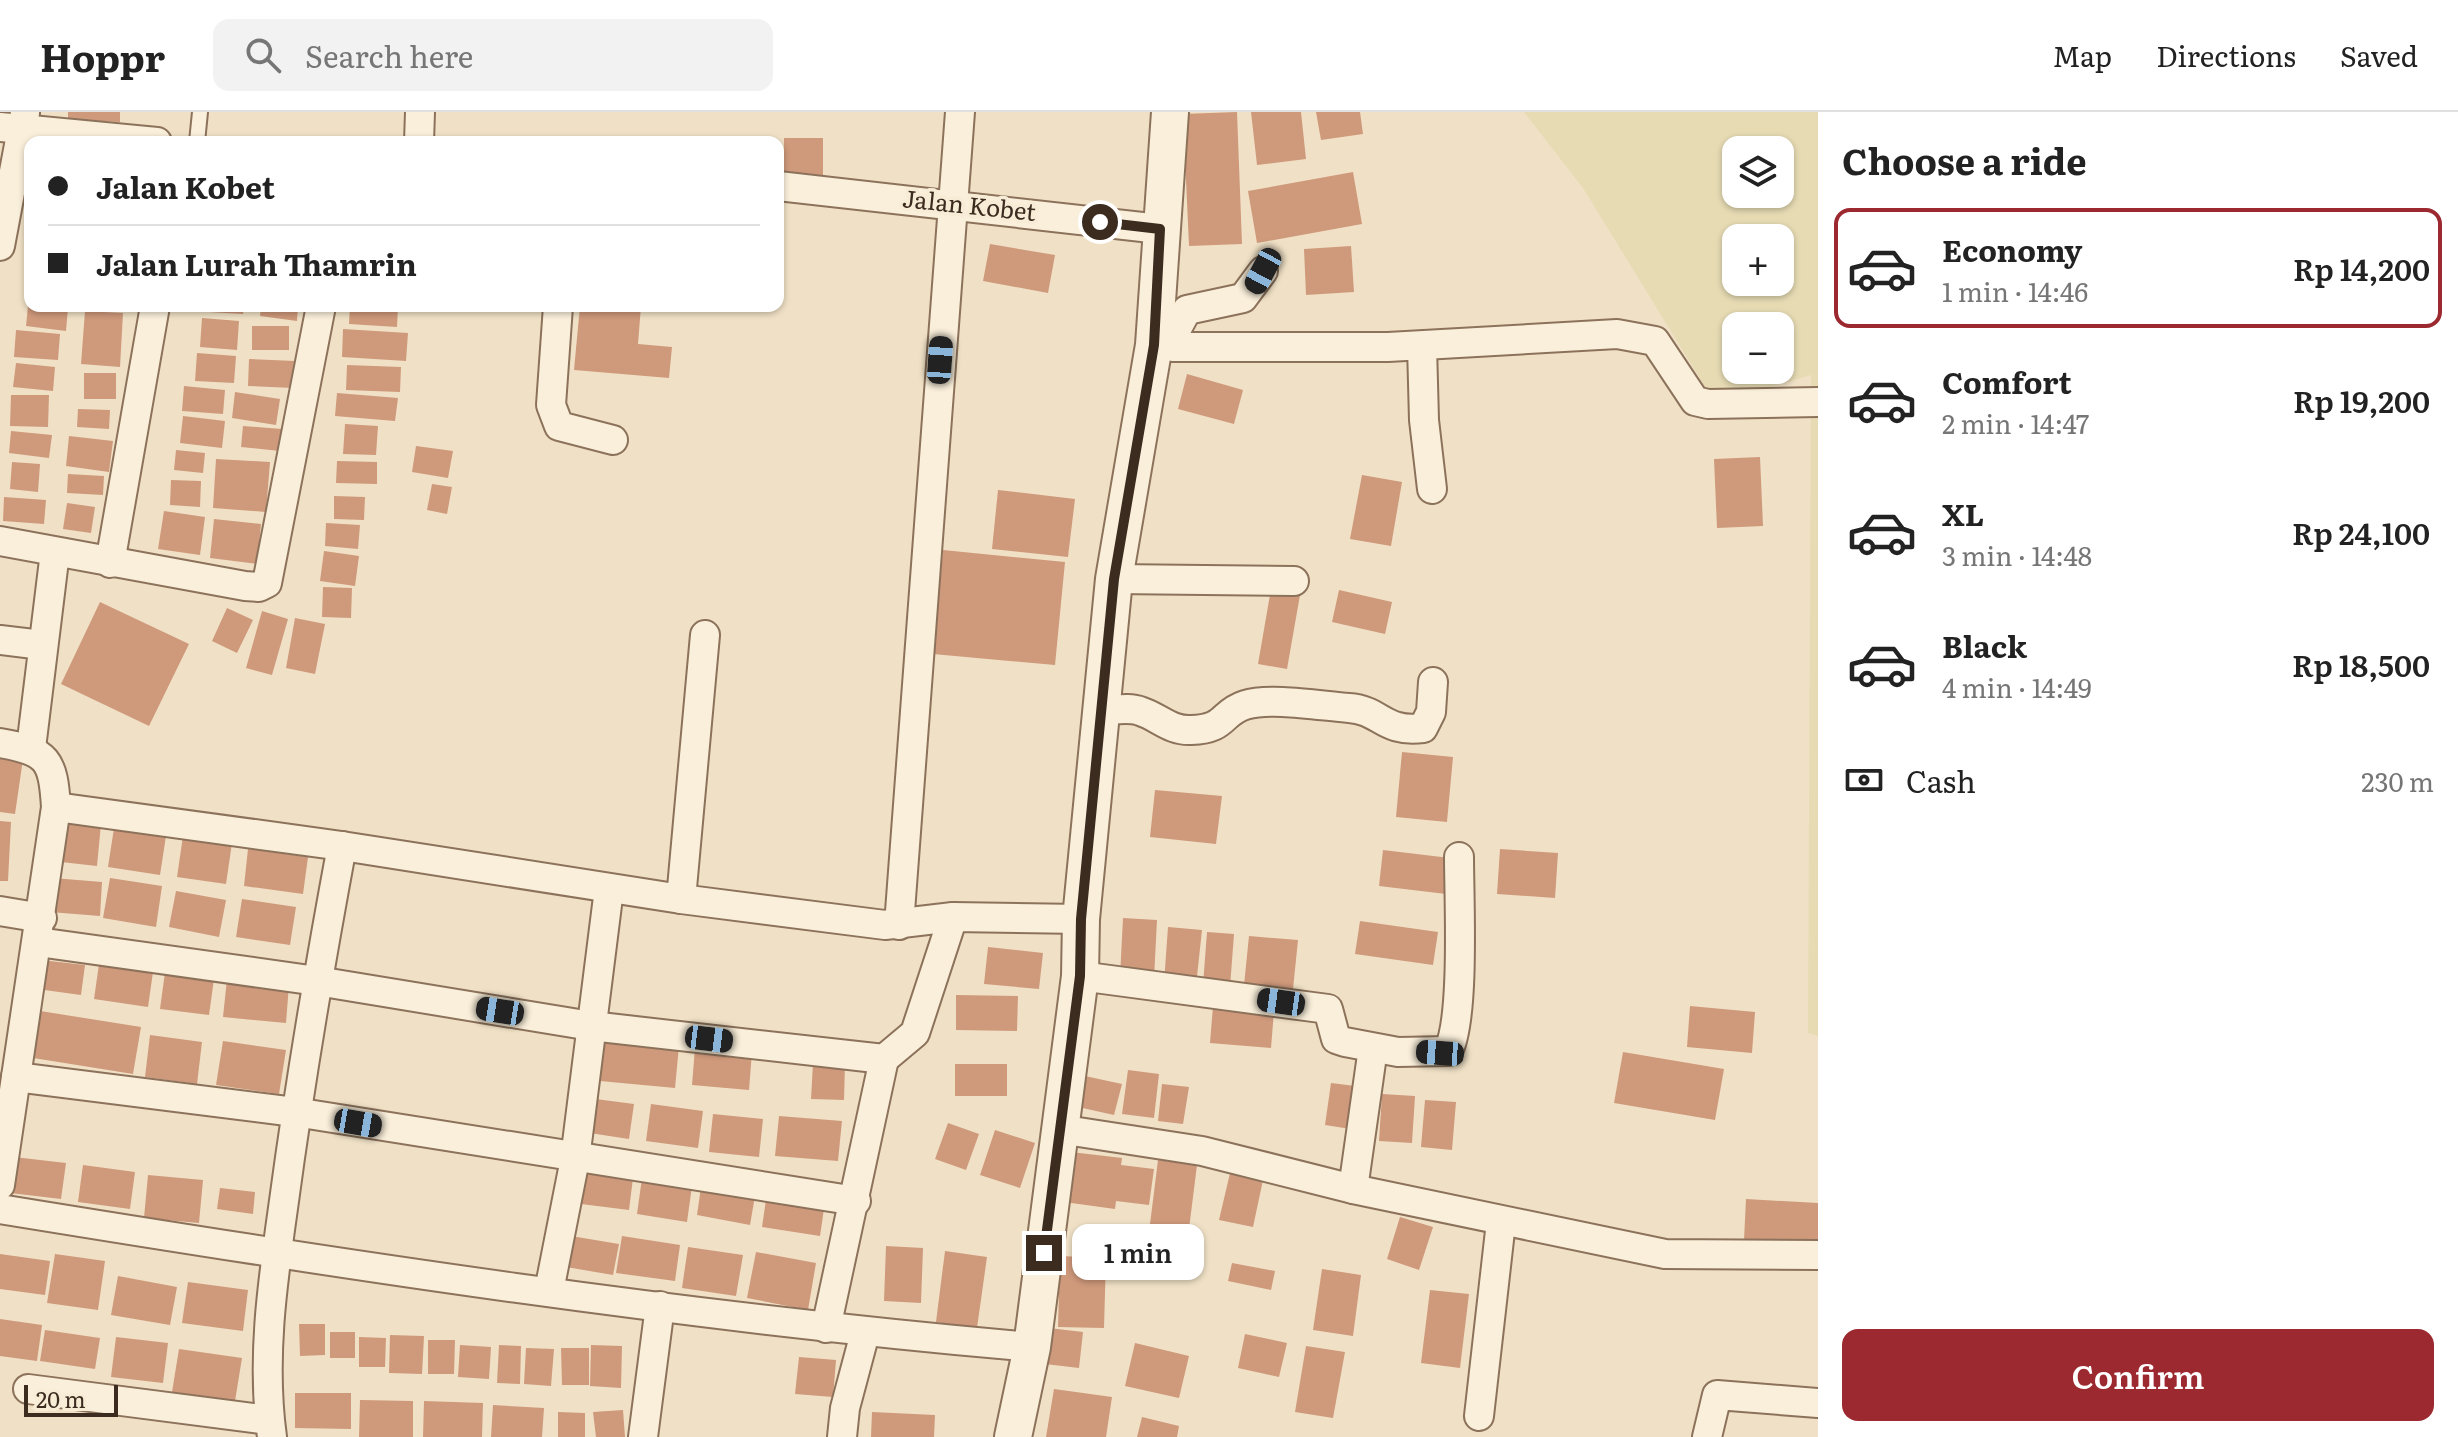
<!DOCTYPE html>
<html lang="en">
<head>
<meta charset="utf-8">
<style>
  :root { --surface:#fff; --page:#f2f2f2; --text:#222; --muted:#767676; --line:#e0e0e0; --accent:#9d2930 }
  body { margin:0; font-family:Literata,serif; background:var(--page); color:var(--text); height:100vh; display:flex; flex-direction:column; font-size:30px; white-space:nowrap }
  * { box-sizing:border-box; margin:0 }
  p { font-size:26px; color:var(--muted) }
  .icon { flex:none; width:44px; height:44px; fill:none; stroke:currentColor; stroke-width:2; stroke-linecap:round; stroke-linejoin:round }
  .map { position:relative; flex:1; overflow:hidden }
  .sheet { display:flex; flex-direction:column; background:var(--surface); width:640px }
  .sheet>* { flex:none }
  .top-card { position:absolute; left:24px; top:24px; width:760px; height:176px; border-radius:16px; box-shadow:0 2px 6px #0004; display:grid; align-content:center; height:176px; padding:0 24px; background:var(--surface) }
  .buttons { position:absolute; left:1722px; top:24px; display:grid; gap:16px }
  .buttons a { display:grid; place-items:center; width:72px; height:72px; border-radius:16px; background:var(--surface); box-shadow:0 2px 6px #0004; font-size:40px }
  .scale { position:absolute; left:24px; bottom:20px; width:94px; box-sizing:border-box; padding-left:8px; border:4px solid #3c2b1f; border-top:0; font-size:22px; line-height:28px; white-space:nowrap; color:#3c2b1f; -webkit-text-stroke:6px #f7ecd6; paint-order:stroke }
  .end { position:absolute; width:36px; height:36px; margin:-18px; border:10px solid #3c2b1f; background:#fff; box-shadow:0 0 0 4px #fff }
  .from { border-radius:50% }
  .bubble { position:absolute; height:56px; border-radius:16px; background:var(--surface); box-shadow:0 2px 6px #0004; font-size:26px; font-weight:600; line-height:56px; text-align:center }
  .car { position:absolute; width:24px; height:48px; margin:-24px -12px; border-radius:10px; box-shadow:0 0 6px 2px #0007; background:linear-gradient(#222 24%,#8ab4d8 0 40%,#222 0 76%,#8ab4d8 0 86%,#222 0) }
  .top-card b { display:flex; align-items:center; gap:28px; height:76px; font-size:30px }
  .top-card b+b { border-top:2px solid var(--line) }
  .top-card i { width:20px; height:20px; background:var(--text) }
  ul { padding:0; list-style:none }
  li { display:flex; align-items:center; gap:24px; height:120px; margin:0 16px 12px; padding:0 8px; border:4px solid transparent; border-radius:16px }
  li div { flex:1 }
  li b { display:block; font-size:30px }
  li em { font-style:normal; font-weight:600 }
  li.active { border-color:var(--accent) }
  li>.icon { width:72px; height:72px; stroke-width:1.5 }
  h2 { padding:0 24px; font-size:36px; line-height:96px }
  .pay { display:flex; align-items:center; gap:20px; height:88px; padding:0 24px; font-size:30px }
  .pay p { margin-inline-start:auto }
  .cta { display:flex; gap:16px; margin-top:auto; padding:16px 24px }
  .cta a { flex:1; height:92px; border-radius:16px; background:var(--accent); color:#fff; font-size:32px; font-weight:600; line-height:92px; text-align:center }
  header { display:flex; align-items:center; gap:48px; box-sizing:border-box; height:112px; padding:0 40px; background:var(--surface); border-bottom:2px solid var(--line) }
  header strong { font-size:38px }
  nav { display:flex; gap:44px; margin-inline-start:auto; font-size:28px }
  .search { width:560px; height:72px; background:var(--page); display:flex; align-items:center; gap:20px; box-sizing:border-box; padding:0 28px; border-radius:16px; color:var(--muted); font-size:30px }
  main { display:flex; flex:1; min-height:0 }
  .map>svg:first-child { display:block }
  .farmland { fill:#e6dbb3; fill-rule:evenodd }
  .building { fill:#cf997b }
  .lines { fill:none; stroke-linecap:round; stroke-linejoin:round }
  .service-casing { stroke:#8c725b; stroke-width:18 }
  .minor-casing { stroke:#8c725b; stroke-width:32 }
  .tertiary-casing { stroke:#8c725b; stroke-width:40 }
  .service { stroke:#faefda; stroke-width:14 }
  .minor { stroke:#faefda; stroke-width:28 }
  .tertiary { stroke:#faefda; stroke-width:36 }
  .route { stroke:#3c2b1f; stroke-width:10 }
  .labels { text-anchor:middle; stroke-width:7; stroke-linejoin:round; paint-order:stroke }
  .street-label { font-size:24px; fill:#3c2b1f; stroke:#f7ecd6 }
</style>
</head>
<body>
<header>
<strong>Hoppr</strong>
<div class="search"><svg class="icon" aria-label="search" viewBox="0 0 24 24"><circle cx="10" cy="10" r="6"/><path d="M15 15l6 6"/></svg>Search here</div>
<nav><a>Map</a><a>Directions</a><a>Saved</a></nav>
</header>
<main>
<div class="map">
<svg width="1818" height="1325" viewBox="0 0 1818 1325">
  <rect width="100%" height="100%" fill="#f0e1c6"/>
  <path class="farmland" d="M1524 0H1818V924L1808 921 1811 263 1715 291 1583 76ZM1736 38H1780V82H1736ZM1736 126H1780V170H1736ZM1736 214H1780V258H1736Z"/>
  <g class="building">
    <path d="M68 0H120V10L68 8Z"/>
    <path d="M1237 0 1242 132 1189 134 1183 2Z"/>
    <path d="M1251 0H1301L1306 47 1257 53Z"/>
    <path d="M1316 0H1360L1363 22 1321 28Z"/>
    <rect x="784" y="26" width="39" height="39"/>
    <path d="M1353 60 1362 112 1257 131 1248 79Z"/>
    <path d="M990 132 1055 143 1048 181 983 169Z"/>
    <path d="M1351 134 1354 180 1306 183 1304 137Z"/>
    <path d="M28 194 68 196 66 219 26 214Z"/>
    <path d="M192 194H244L243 202 191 199Z"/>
    <path d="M261 194H298L297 209 260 204Z"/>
    <path d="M350 194H398L397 215 349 212Z"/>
    <path d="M580 194H641L638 232 672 235 669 266 574 258Z"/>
    <path d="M85 199 123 201 120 255 81 252Z"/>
    <path d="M202 206 239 209 237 238 200 235Z"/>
    <rect x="252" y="214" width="37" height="24"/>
    <path d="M343 217 408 221 406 249 342 245Z"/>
    <path d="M16 218 60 222 58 248 14 245Z"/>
    <path d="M197 241 236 244 234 271 195 269Z"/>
    <path d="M249 247 295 249 293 276 248 274Z"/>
    <path d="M16 251 55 255 53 279 13 275Z"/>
    <path d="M347 253 401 255 400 280 346 278Z"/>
    <rect x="84" y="261" width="32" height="26"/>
    <path d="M1187 262 1243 278 1234 312 1178 297Z"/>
    <path d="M184 274 225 278 223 302 182 299Z"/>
    <path d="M235 280 280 287 276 313 232 306Z"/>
    <path d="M337 281 398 286 395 309 335 304Z"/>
    <path d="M11 283H49L48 315 10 314Z"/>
    <path d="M78 297 110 298 109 317 77 315Z"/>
    <path d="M183 304 225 309 222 336 180 331Z"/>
    <path d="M345 312 378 314 376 343 343 342Z"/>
    <path d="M243 314 282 317 280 339 241 335Z"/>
    <path d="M11 319 52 323 49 346 9 341Z"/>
    <path d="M69 324 113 329 109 360 66 354Z"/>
    <path d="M416 334 453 339 448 366 412 360Z"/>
    <path d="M176 338 205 341 203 361 174 358Z"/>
    <path d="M1760 345 1763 414 1717 416 1714 347Z"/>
    <path d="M216 347 270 350 266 400 213 396Z"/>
    <path d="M337 349 377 350V372L336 371Z"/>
    <path d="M12 350 40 352 38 380 10 377Z"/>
    <path d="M68 362 104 364 103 383 67 381Z"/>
    <path d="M1362 363 1402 370 1391 434 1350 427Z"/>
    <path d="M171 368 201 369 200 395 170 393Z"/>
    <path d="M432 372 452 375 447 402 427 398Z"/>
    <path d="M998 378 1075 387 1068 445 992 437Z"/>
    <path d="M334 384 365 385 364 408 334 407Z"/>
    <path d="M4 385 46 388 44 412 3 409Z"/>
    <path d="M67 391 95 395 91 421 63 417Z"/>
    <path d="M164 399 205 405 200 443 158 437Z"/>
    <path d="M214 407 261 412 257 452 210 446Z"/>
    <path d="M326 411 360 413 358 437 325 434Z"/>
    <path d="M943 438 1065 450 1055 553 933 542Z"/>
    <path d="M324 439 359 444 355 474 320 469Z"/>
    <path d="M323 475 352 476 351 506 322 505Z"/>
    <path d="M1271 477 1300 483 1287 557 1258 552Z"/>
    <path d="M1339 478 1392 490 1385 522 1332 510Z"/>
    <path d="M100 490 189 532 149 614 61 572Z"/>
    <path d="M227 496 253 508 237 541 212 529Z"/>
    <path d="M262 499 288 507 272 563 246 556Z"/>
    <path d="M295 506 325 512 315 562 286 556Z"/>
    <path d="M1402 640 1453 645 1447 710 1396 705Z"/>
    <path d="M0 644 23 647 15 702 0 700Z"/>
    <path d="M1155 678 1222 684 1216 732 1150 725Z"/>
    <path d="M57 707 101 712 97 754 52 749Z"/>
    <path d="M0 709 11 710 8 769H0Z"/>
    <path d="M114 716 166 724 160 763 108 755Z"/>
    <path d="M183 724 232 731 226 772 177 765Z"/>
    <path d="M248 737 308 745 303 782 244 774Z"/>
    <path d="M1500 737 1558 741 1555 786 1497 782Z"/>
    <path d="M1383 738 1450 746 1446 782 1379 774Z"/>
    <path d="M53 766 102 770 100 804 50 800Z"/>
    <path d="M110 766 162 774 156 815 103 806Z"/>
    <path d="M176 779 226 788 219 825 169 815Z"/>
    <path d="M242 787 296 795 290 833 236 825Z"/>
    <path d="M1123 806 1157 808 1154 867 1120 865Z"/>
    <path d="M1360 809 1438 820 1433 853 1355 842Z"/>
    <path d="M1168 815 1202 818 1196 874 1164 871Z"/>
    <path d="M1207 820 1234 822 1230 875 1203 873Z"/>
    <path d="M1249 824 1298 828 1292 887 1243 883Z"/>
    <path d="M988 835 1043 841 1039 877 984 872Z"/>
    <path d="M41 848 85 853 81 883 37 877Z"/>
    <path d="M99 852 153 860 148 895 94 887Z"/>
    <path d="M165 860 214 867 209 903 160 897Z"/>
    <path d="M227 867 289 873 286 911 223 905Z"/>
    <path d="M956 883 1018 884 1017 919 956 918Z"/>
    <path d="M1213 894 1274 899 1271 936 1210 931Z"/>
    <path d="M1690 894 1755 900 1752 941 1687 935Z"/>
    <path d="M34 898 141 915 133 962 27 945Z"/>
    <path d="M150 923 202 930 197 972 145 965Z"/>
    <path d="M604 927 679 934 675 976 600 969Z"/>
    <path d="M223 929 286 938 279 982 216 973Z"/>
    <path d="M695 936 752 940 749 978 692 973Z"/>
    <path d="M1623 940 1724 957 1715 1008 1614 991Z"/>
    <path d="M813 951 845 952 844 988 811 987Z"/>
    <rect x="955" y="952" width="52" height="32"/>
    <path d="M1128 958 1159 962 1154 1006 1122 1002Z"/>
    <path d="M1085 964 1122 972 1114 1003 1078 995Z"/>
    <path d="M1331 971 1363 975 1357 1018 1325 1013Z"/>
    <path d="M1162 972 1189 975 1183 1012 1158 1009Z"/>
    <path d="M1382 982 1415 984 1412 1031 1379 1029Z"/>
    <path d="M588 986 634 992 629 1027 583 1020Z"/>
    <path d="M1425 988 1456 990 1452 1038 1421 1035Z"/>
    <path d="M651 992 703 999 698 1036 646 1029Z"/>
    <path d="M713 1002 763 1007 759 1045 709 1040Z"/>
    <path d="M779 1004 842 1009 838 1049 775 1044Z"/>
    <path d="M948 1011 979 1022 966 1058 935 1047Z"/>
    <path d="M995 1018 1035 1031 1020 1076 980 1063Z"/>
    <path d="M1071 1040 1122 1046 1121 1053 1154 1057 1149 1093 1116 1089 1115 1097 1064 1090Z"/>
    <path d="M14 1045 66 1051 61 1087 10 1081Z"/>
    <path d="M1158 1048 1197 1053 1188 1125 1149 1120Z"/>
    <path d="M83 1053 135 1060 130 1097 78 1090Z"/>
    <path d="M577 1058 633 1066 629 1098 573 1091Z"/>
    <path d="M1230 1061 1263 1068 1253 1115 1219 1108Z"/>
    <path d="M148 1063 203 1068 199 1111 144 1106Z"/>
    <path d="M642 1066 692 1074 687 1110 637 1102Z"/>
    <path d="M701 1075 755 1084 750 1113 697 1103Z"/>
    <path d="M220 1076 255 1080 253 1102 217 1097Z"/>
    <path d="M767 1081 825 1090 820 1124 762 1115Z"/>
    <path d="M1746 1087 1818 1091V1132L1744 1128Z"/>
    <path d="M1400 1105 1433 1115 1419 1158 1387 1147Z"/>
    <path d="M571 1124 619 1132 613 1163 566 1155Z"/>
    <path d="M622 1124 680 1133 675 1169 616 1161Z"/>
    <path d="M886 1134 923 1136 921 1191 884 1189Z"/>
    <path d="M688 1135 743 1143 736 1184 682 1176Z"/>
    <path d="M945 1139 987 1145 977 1216 936 1210Z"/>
    <path d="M756 1140 816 1151 808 1198 747 1186Z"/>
    <path d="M0 1142 50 1149 45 1183 0 1177Z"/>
    <path d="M55 1142 105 1149 98 1198 47 1191Z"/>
    <path d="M1060 1144 1106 1146 1104 1216 1058 1215Z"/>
    <path d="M1232 1151 1275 1159 1271 1178 1228 1169Z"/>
    <path d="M1322 1157 1361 1163 1353 1224 1313 1218Z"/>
    <path d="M118 1164 177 1175 170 1213 111 1203Z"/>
    <path d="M188 1170 248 1178 243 1219 182 1211Z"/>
    <path d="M1430 1178 1469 1182 1460 1256 1421 1251Z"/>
    <path d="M0 1207 42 1213 37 1249 0 1244Z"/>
    <path d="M299 1212H325V1243L300 1244Z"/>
    <path d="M1049 1216 1083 1220 1079 1256 1045 1252Z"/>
    <path d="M45 1218 100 1226 95 1257 40 1249Z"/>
    <rect x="330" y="1220" width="25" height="26"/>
    <path d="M1245 1222 1287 1231 1279 1265 1238 1256Z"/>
    <path d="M390 1223 424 1224 422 1262 389 1261Z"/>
    <path d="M116 1225 168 1231 163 1271 111 1265Z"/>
    <path d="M359 1225 386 1226 385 1255H359Z"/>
    <path d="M428 1228H455L454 1262H428Z"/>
    <path d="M1135 1231 1189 1244 1179 1286 1125 1274Z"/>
    <path d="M460 1233 491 1235 489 1267 458 1265Z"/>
    <path d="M499 1233 521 1234 520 1272 497 1271Z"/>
    <path d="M591 1233 622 1234 621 1276 590 1274Z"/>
    <path d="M1306 1234 1345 1240 1333 1306 1295 1300Z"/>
    <path d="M526 1236 554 1237 551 1274 524 1272Z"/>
    <path d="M561 1236H589V1273H562Z"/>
    <path d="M179 1237 242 1246 235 1289 172 1280Z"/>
    <path d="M799 1245 836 1248 833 1285 795 1282Z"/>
    <path d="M1054 1277 1112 1285 1106 1325H1046Z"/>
    <path d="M295 1281H351V1317L295 1316Z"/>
    <path d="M360 1288 413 1289V1325H359Z"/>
    <path d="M424 1289 483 1291 482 1325H423Z"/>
    <path d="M493 1293 544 1296 542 1325H491Z"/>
    <path d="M623 1298 625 1325H596L593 1300Z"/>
    <path d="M558 1300 585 1301V1325H558Z"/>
    <path d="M872 1300 935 1303 934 1325H871Z"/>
    <path d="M1142 1305 1179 1314 1177 1325H1137Z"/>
  </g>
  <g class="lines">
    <g class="service-casing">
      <path id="service" d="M197 30 200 0"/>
    </g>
    <g class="minor-casing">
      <g id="minor">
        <path d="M0 15 157 30"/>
        <path d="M419 30 420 0"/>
        <path d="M778 74 1160 117"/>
        <path d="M0 134 25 1"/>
        <path d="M558 194 551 293 559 314 613 328"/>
        <path d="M1159 233 1175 235 1174 222 1187 198 1243 186 1263 159"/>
        <path d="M1422 234 1424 308 1432 377"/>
        <path d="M1175 235H1388L1617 222 1655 229 1695 289 1708 292 1818 290"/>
        <path d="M0 429 245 474 259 475 267 471 321 194"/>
        <path d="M110 451 155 194"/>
        <path d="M1114 467 1294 469"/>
        <path d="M0 528 42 533"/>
        <path d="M1103 598C1114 598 1130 595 1140 599 1159 605 1170 619 1191 618 1227 617 1220 601 1245 593 1271 585 1321 594 1349 596 1381 598 1383 621 1423 616L1431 600 1433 570"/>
        <path d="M0 631C48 639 53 648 56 695L0 1073"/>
        <path d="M31 636 55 440"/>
        <path d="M56 695 342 734 681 787 885 813 953 805 1081 807"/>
        <path d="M681 787 705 523"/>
        <path d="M0 799 42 806"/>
        <path d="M899 813 960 0"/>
        <path d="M38 830 317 869 591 914 884 947 915 921 953 805"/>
        <path d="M1080 864 1328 897 1336 927 1345 930 1398 940 1448 939C1465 907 1459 786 1459 745"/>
        <path d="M16 965 295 1000 856 1089"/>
        <path d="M1059 1017 1202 1039 1353 1077 1665 1142 1818 1143"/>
        <path d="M1353 1077 1373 936"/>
        <path d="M0 1097C343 1153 686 1205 1032 1235"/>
        <path d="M549 1179 575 1047 609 777"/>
        <path d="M826 1216 884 947"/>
        <path d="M28 1277 269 1308"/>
        <path d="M1479 1304 1501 1110"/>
        <path d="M272 1325C261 1246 273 1167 284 1089 300 970 320 852 342 734"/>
        <path d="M643 1325 660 1194"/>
        <path d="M842 1325 845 1296 865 1221"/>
        <path d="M1707 1325 1717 1283 1818 1291"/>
      </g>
    </g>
    <g class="tertiary-casing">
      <path id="tertiary" d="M1013 1325 1032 1235 1080 864 1081 807 1114 467 1154 233 1170 0"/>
    </g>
    <use href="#service" class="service"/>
    <use href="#minor" class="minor"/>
    <use href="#tertiary" class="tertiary"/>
  </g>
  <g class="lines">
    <path class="route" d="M1044 1141 1080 864 1081 807 1114 467 1154 233 1160 117 1100 110"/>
  </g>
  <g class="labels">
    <g class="street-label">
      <text transform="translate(969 94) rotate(6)" y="8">Jalan Kobet</text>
    </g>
  </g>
</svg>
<div class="buttons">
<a><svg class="icon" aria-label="layers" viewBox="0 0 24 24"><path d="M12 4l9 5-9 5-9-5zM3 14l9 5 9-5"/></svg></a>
<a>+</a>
<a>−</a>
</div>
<div class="scale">20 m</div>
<i class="end from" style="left:1100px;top:110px"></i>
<i class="end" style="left:1044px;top:1141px"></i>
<div class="bubble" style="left:1072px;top:1112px;width:132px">1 min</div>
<i class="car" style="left:1263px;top:159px;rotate:208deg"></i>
<i class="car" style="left:940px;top:248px;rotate:4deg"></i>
<i class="car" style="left:1281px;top:890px;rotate:278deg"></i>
<i class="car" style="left:500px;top:899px;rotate:279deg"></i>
<i class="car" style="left:709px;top:927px;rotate:97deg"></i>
<i class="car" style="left:1440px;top:941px;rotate:274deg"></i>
<i class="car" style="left:358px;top:1011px;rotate:100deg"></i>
<div class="top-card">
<b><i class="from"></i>Jalan Kobet</b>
<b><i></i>Jalan Lurah Thamrin</b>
</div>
</div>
<section class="sheet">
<h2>Choose a ride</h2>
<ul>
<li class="active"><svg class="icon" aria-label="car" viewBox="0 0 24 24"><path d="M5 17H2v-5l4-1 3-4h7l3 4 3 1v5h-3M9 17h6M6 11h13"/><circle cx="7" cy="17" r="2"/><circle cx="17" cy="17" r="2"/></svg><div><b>Economy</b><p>1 min · 14:46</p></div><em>Rp 14,200</em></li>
<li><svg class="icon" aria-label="car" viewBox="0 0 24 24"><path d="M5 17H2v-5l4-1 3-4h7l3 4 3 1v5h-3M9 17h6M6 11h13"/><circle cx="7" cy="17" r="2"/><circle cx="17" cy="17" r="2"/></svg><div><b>Comfort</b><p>2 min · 14:47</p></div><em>Rp 19,200</em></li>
<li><svg class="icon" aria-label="car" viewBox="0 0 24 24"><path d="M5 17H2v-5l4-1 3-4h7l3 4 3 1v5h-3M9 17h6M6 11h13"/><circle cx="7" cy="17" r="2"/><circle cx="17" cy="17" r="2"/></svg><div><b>XL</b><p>3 min · 14:48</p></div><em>Rp 24,100</em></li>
<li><svg class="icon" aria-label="car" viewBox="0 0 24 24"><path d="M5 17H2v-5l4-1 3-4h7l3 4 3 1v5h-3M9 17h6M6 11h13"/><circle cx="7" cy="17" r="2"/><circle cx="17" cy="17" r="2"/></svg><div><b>Black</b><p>4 min · 14:49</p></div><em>Rp 18,500</em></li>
</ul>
<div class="pay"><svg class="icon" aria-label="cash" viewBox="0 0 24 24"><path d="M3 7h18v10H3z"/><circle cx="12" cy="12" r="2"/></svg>Cash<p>230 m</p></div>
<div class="cta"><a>Confirm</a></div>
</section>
</main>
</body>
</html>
